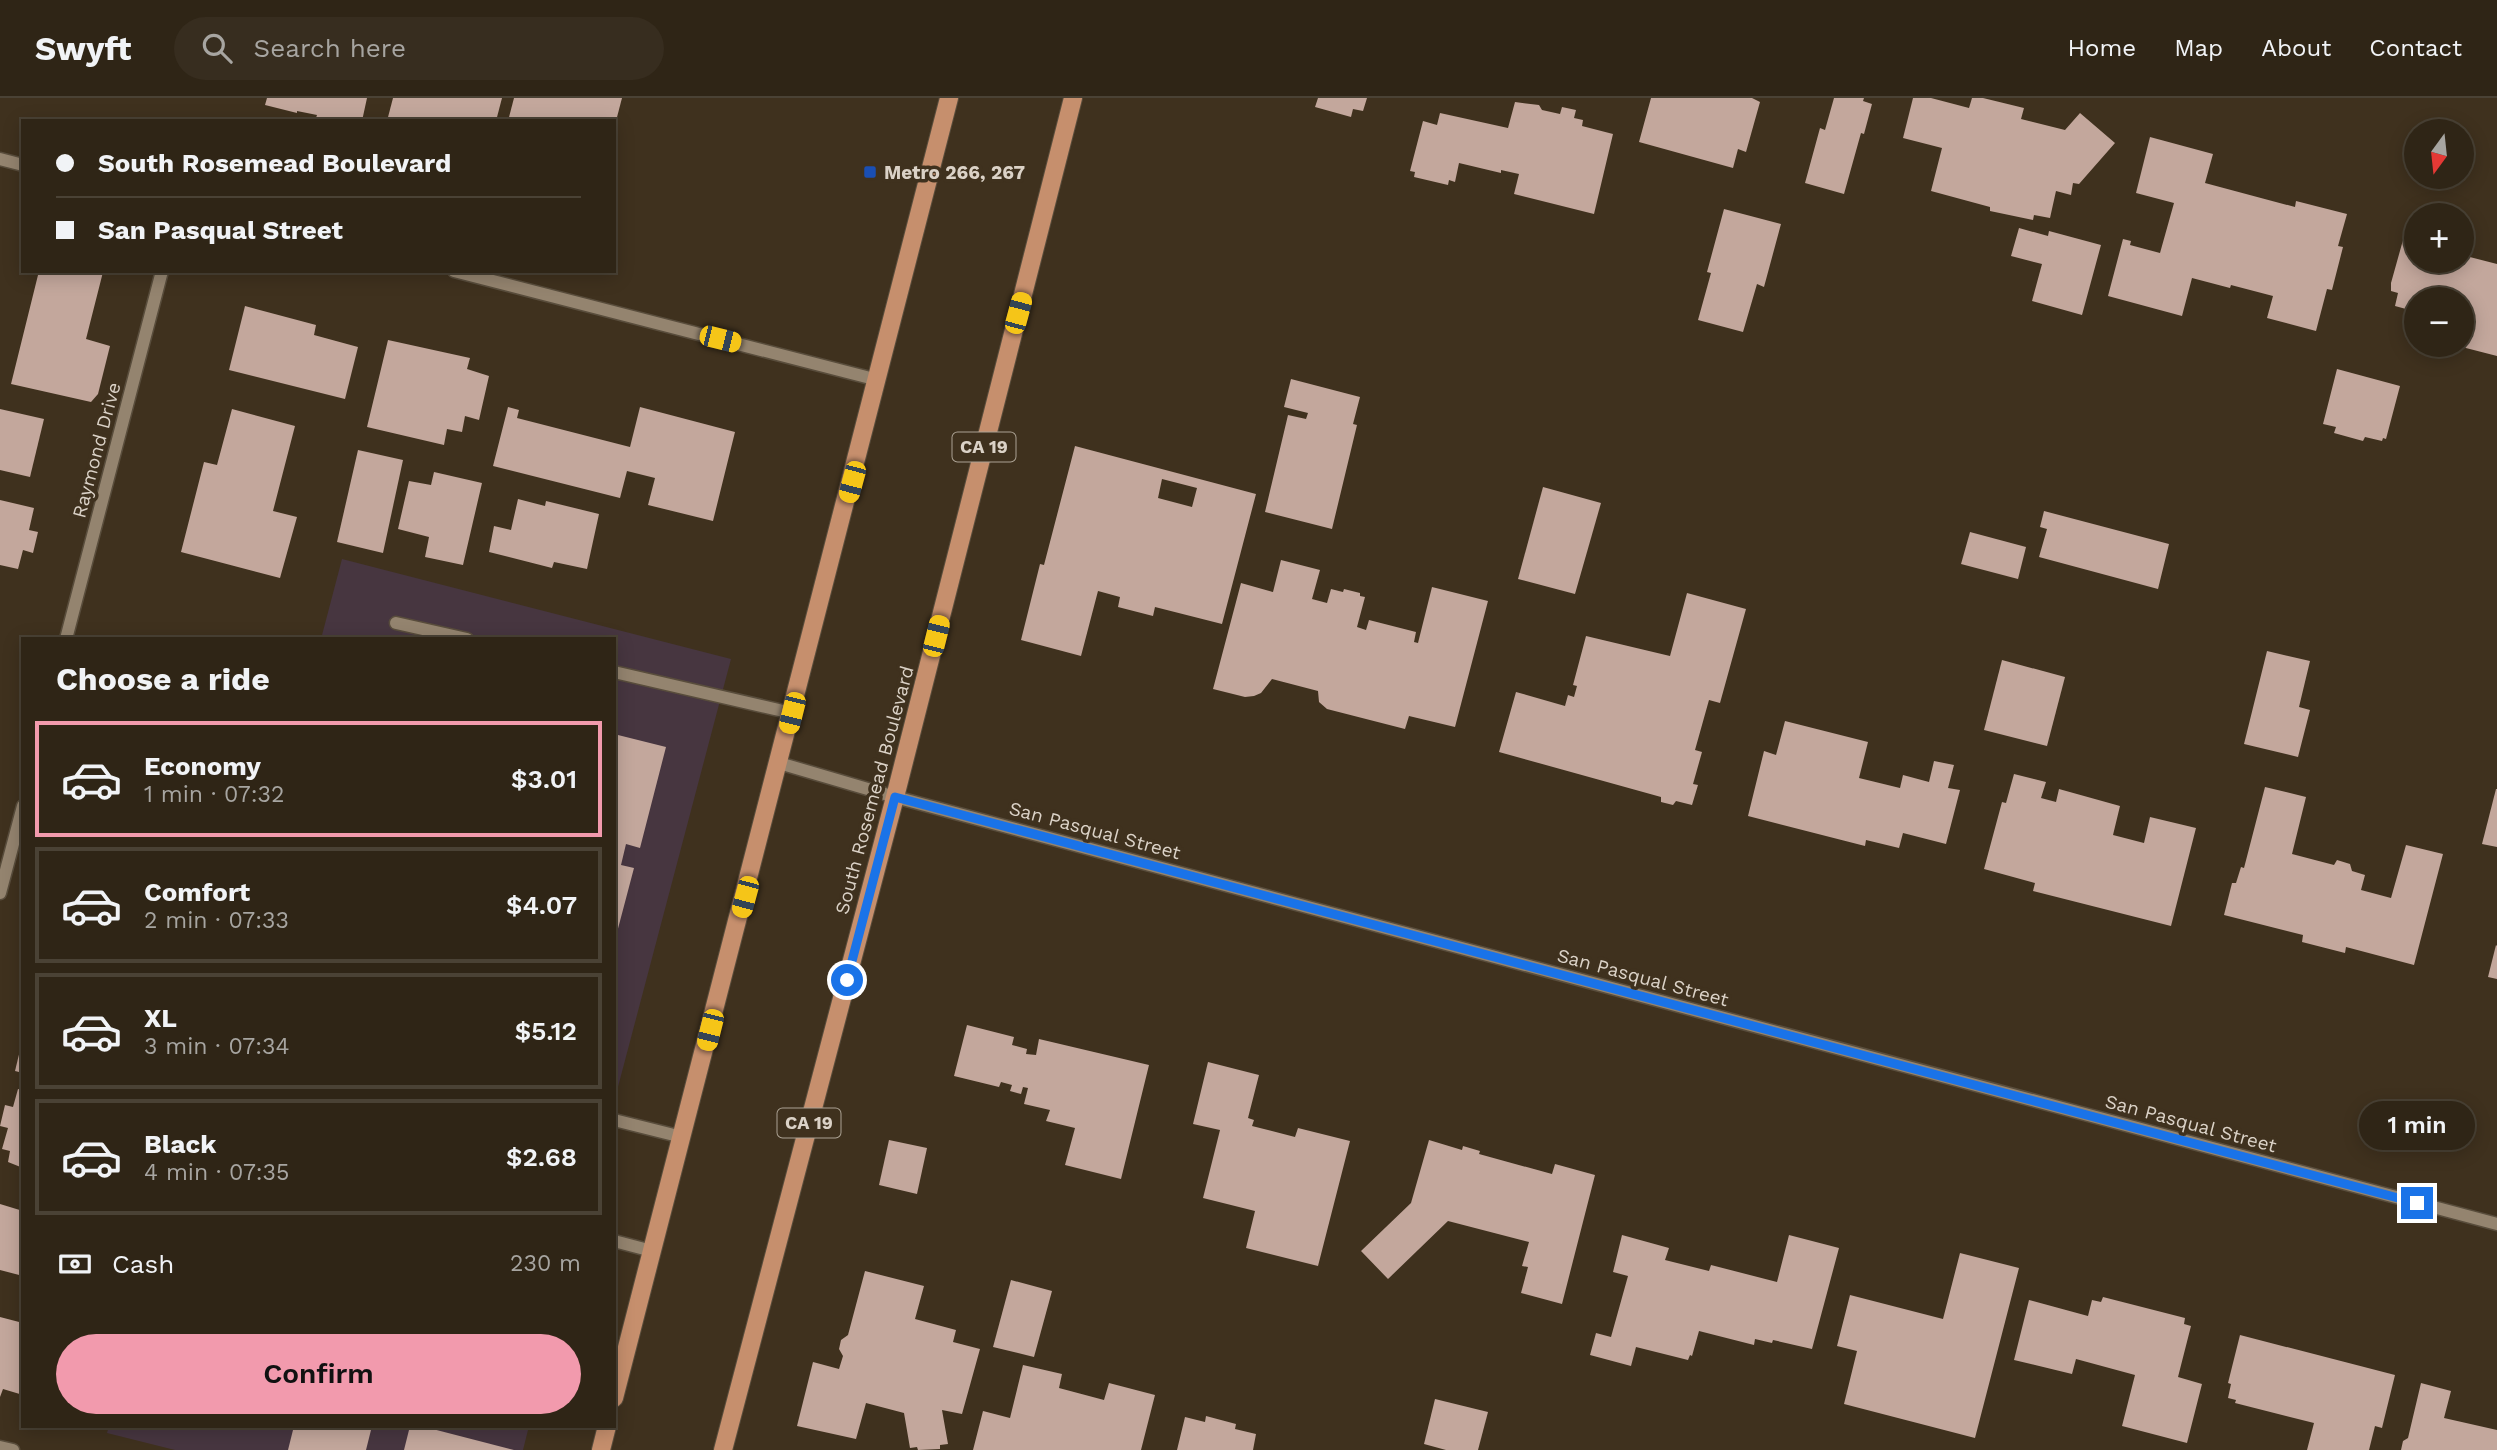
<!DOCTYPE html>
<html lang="en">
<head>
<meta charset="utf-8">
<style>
  :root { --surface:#2f2516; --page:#372d1f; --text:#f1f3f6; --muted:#a7a5a1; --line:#4a4235; --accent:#f29aad }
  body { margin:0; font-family:"Work Sans",sans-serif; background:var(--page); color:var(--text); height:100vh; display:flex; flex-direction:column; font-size:26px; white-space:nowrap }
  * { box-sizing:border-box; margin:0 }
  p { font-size:23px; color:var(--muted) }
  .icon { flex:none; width:38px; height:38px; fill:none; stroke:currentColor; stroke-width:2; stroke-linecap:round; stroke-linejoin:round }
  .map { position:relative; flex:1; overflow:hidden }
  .drawer { position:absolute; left:21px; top:539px; width:595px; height:791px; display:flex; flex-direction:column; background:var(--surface); border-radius:0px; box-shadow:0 4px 18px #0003,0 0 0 2px var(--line) }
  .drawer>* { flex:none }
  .banner { position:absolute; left:21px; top:21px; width:595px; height:154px; border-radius:0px; box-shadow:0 4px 18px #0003,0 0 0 2px var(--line); display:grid; align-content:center; height:154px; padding:0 35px; background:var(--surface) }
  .needle { width:46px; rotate:195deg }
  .fabs { position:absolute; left:2404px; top:21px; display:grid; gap:14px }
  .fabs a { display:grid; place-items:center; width:70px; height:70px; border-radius:50%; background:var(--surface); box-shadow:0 4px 18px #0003,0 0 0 2px var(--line); font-size:35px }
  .end { position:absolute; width:32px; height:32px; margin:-16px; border:9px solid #1a73e8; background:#fff; box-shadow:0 0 0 4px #fff }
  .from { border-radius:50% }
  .bubble { position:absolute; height:49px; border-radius:24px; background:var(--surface); box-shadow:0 4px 18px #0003,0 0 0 2px var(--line); font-size:23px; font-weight:600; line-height:49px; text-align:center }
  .car { position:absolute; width:21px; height:42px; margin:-21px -10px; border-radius:9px; box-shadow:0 0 5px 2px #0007; background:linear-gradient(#f5c518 24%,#345 0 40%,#f5c518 0 76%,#345 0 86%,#f5c518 0) }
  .banner b { display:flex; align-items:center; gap:24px; height:66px; font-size:26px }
  .banner b+b { border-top:2px solid var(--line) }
  .banner i { width:18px; height:18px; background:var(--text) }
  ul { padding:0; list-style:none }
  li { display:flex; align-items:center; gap:21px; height:116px; margin:0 14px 10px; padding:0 21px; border:4px solid var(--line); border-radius:0px }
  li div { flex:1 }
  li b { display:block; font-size:26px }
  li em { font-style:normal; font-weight:600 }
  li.on { border-color:var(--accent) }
  li>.icon { width:63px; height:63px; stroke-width:1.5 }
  h2 { padding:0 35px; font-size:32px; line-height:84px }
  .pay { display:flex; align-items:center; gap:18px; height:77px; padding:0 35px; font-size:26px }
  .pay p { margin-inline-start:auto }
  .cta { display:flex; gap:14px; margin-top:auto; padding:14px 35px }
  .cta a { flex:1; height:80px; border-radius:42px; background:var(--accent); color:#111; font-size:28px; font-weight:600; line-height:80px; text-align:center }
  header { display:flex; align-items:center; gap:42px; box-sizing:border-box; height:98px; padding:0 35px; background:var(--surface); border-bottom:2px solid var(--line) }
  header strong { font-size:33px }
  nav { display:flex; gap:38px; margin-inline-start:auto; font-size:24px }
  .search { width:490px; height:63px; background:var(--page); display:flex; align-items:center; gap:18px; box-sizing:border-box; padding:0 24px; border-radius:38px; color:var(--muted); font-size:26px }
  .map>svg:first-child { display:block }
  .commercial { fill:#473640 }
  .building { fill:#c3a79c; fill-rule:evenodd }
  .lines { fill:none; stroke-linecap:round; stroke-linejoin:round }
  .minor-casing { stroke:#594d3c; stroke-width:15 }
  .major-casing { stroke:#594d3c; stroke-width:20 }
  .minor { stroke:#94846f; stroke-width:12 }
  .major { stroke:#c68f6d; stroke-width:18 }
  .route { stroke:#1a73e8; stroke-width:9 }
  .transit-dot { fill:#1a4fb4; stroke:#3f311e; stroke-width:2.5 }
  .labels { text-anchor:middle; stroke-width:7; stroke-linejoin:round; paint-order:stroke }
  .shield { fill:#3f311e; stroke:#aca294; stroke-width:2 }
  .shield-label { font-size:18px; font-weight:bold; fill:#dbd2c7 }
  .poi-label { font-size:19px; font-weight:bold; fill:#dbd2c7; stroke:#3f311e; text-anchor:start }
  .street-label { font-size:19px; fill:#dbd2c7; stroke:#3f311e }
</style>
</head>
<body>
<header>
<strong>Swyft</strong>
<div class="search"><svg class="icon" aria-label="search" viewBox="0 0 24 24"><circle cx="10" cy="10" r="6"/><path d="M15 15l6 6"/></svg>Search here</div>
<nav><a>Home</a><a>Map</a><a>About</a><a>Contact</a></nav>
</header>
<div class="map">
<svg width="2497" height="1352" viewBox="0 0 2497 1352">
  <rect width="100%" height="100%" fill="#3f311e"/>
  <g class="commercial">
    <path d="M342 461 731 561 614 1004V541H321Z"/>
    <path d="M109 1328H529L523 1352H175L107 1335Z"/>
  </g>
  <g class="building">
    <path d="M267 0H367L362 23H315L317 17 297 13V15L265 7Z"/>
    <path d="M393 0H502L496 23H387Z"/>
    <path d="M514 0H622L616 23H508Z"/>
    <path d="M1318 0H1367L1363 13 1353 11 1351 19 1315 9Z"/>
    <path d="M1651 0H1752L1760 4 1746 54 1738 51 1733 70 1639 44Z"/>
    <path d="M1834 0H1864L1863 3 1872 6 1864 36 1861 35 1844 96 1805 85 1820 30 1825 32Z"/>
    <path d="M1913 0H1931L1969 10 1972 0H1983L2024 10 2021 21 2065 32 2080 15 2115 45 2079 86 2073 85 2071 97 2056 93 2050 120 2034 117 2033 122 1990 113V109L1931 93 1942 50 1903 40Z"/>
    <path d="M1515 4 1539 7 1542 12 1560 16 1562 9 1576 12 1574 20 1583 22 1582 28 1613 36 1594 116 1514 96 1519 76 1501 72V75L1459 65 1455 84 1449 82 1448 87 1414 79 1415 74 1410 73 1423 23 1437 27 1440 15 1508 30Z"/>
    <path d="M2150 39 2213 56 2205 85 2295 109 2296 103 2347 116 2338 148 2343 149 2332 192 2327 191 2316 233 2267 220 2273 198 2231 187 2230 190 2192 180 2182 218 2108 198 2123 141 2131 143 2130 147 2160 155 2174 105 2136 95Z"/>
    <path d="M1724 111 1781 126 1764 189 1757 186 1743 234 1698 222 1711 175 1707 174Z"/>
    <path d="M2019 130 2048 138 2049 133 2101 147 2082 217 2032 203 2042 166 2011 158Z"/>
    <path d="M2403 142 2417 145V163H2462V157L2497 166V258L2462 249V201H2417V214L2395 208 2398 195 2391 193V185Z"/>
    <path d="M39 173 103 174 86 241 110 248 98 296 91 304 11 286Z"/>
    <path d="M245 208 316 227 314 237 358 249 345 301 229 272Z"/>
    <path d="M388 242 470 260 467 271 489 278 479 322 465 318 462 334 447 331 444 347 367 329Z"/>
    <path d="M2337 271 2400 288 2386 341 2383 340 2382 343 2365 339 2363 343 2334 335 2336 329 2323 326Z"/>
    <path d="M1291 281 1360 299 1353 326 1357 327 1332 431 1265 414 1288 317 1306 321 1308 315 1284 309Z"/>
    <path d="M508 309 519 312 517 320 630 349 640 309 735 334 713 423 648 407 655 380 627 373 620 400 493 368Z"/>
    <path d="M0 311 44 321 30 379 0 372Z"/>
    <path d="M232 311 295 328 273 413 297 419 280 480 181 454 204 364 217 367Z"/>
    <path d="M1075 348 1256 396 1222 526 1155 509 1153 518 1118 509 1120 499 1098 493 1081 558 1021 542 1040 466 1044 467ZM1162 381 1197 390 1192 409 1158 400Z"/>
    <path d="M358 352 403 362 383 455 337 444Z"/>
    <path d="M434 374 482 385 463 467 425 459 429 439 398 431 409 383 431 387Z"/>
    <path d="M1543 389 1601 405 1575 496 1518 481Z"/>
    <path d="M518 401 545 408 546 403 599 416 587 471 554 464 552 470 489 454 494 428 511 432Z"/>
    <path d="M0 402 34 410 29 432 38 434 33 455 23 452 18 471 0 467Z"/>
    <path d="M2044 413 2169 446 2158 491 2039 459 2047 431 2040 429Z"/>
    <path d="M1970 434 2026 449 2018 481 1961 466Z"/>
    <path d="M1281 462 1320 472 1312 501 1327 505 1331 491 1343 494 1344 491 1360 495V498L1365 499 1357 529 1366 532 1369 522 1416 534 1414 544 1418 545 1432 489 1488 503 1455 629 1409 618 1405 631 1327 611 1319 604 1318 593 1272 581 1261 595 1254 598 1245 599 1213 591 1241 485 1273 494Z"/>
    <path d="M1687 495 1746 511 1720 605 1709 602 1695 652 1702 654 1693 686 1698 687 1692 707 1676 703 1673 707 1661 704V699L1499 654 1516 594 1565 608 1568 597 1574 599 1577 588 1573 587 1586 538 1670 558Z"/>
    <path d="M2267 553 2310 563 2299 609 2310 612 2298 659 2244 646Z"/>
    <path d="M2002 562 2065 579 2047 648 1984 632Z"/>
    <path d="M1785 623 1868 644 1859 680 1900 690 1903 677 1929 684 1934 663 1954 667 1948 690 1960 692 1946 746 1903 735 1899 750 1866 742 1865 748 1748 718 1764 653 1776 657Z"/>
    <path d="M614 636 666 649 640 750 626 746 621 767 634 770 615 842Z"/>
    <path d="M2014 676 2046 684 2041 700 2056 704 2059 691 2120 708 2113 737 2144 745 2150 719 2196 730 2171 828 2033 793 2035 785 1984 771 2002 704 2006 705Z"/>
    <path d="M2265 689 2306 699 2292 756 2334 767 2337 762 2350 766 2352 773 2365 777 2361 792 2391 800 2406 747 2443 756 2414 867 2346 849 2345 855 2302 844 2303 837 2224 817 2232 785H2236L2241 769 2244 770Z"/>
    <path d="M2496 691H2497V749L2482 746Z"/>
    <path d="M2496 847 2497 848V881L2488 879Z"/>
    <path d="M967 927 1014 939 1012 947 1027 951 1026 956 1036 957 1039 941 1149 967 1121 1081 1065 1067 1075 1030 1046 1023 1050 1012 1024 1006 1028 990 1023 989 1021 996 1010 993 1012 987 1001 984 999 989 954 978Z"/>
    <path d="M22 944H23V975L15 973Z"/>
    <path d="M1208 964 1259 977 1248 1020 1254 1022 1252 1028 1295 1039 1298 1030 1350 1043 1318 1168 1246 1150 1255 1113 1203 1100 1220 1032 1193 1026Z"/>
    <path d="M18 991 23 992V1070L8 1064 10 1053 2 1051 8 1030 0 1028 5 1007 13 1009Z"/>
    <path d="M889 1042 927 1050 917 1096 879 1087Z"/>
    <path d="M1429 1042 1462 1052 1463 1048 1480 1053 1479 1056 1552 1076 1555 1066 1595 1077 1562 1206 1521 1195 1528 1169 1522 1168 1529 1144 1448 1123 1388 1181 1361 1153 1411 1105Z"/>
    <path d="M0 1106 23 1113V1178L0 1172Z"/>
    <path d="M1622 1137 1669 1150 1665 1162 1709 1173 1711 1167 1777 1184 1789 1137 1839 1150 1812 1251 1773 1242 1772 1245 1755 1241 1754 1247 1699 1233 1692 1258 1690 1257 1688 1262 1636 1249 1631 1268 1590 1257 1596 1235 1611 1239 1628 1178 1613 1174Z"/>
    <path d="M1960 1155 2019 1170 1975 1340 1844 1306 1857 1253 1837 1248 1850 1197 1943 1221Z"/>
    <path d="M865 1173 924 1188 915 1221 956 1232 953 1244 980 1251 962 1316 942 1312 948 1346 940 1347V1351L918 1352 917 1349 910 1350 904 1315 866 1305 856 1341 797 1328 813 1264 839 1271 843 1258 839 1251 841 1242 848 1237Z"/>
    <path d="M1011 1182 1052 1193 1034 1259 993 1249Z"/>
    <path d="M2103 1199 2185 1220 2184 1226 2191 1228 2178 1279 2202 1286 2187 1345 2122 1328 2135 1277 2076 1261 2072 1276 2014 1262 2029 1202 2088 1218 2092 1202 2101 1204Z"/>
    <path d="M0 1219 23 1225V1297L3 1291 0 1299Z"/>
    <path d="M2240 1237 2395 1277 2382 1330 2375 1328 2369 1352H2307L2314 1325 2235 1305 2236 1302 2228 1300 2231 1286 2228 1285Z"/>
    <path d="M1023 1267 1062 1276 1059 1290 1104 1302 1109 1285 1155 1297 1141 1352H973L983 1313 1010 1320Z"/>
    <path d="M2421 1285 2451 1293 2444 1320 2497 1332V1352H2401L2403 1343 2408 1340Z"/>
    <path d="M1435 1301 1488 1314 1478 1352H1446L1424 1346Z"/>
    <path d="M1206 1318 1236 1326 1235 1331 1256 1336 1253 1352H1177L1185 1319 1205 1324Z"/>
    <path d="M294 1328 313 1331 314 1328H372L366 1352H288Z"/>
    <path d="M410 1328H421L514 1352H404Z"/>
  </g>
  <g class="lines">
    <g class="minor-casing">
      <g id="minor">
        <path d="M0 61 23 67"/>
        <path d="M454 173 878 282"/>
        <path d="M396 525 467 541"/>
        <path d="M66 541 162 173"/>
        <path d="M614 574 792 615"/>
        <path d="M779 665 895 699 2497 1126"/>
        <path d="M0 795 23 708"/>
        <path d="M614 1022 682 1039"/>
        <path d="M614 1143 652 1153"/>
        <path d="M0 1349 13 1352"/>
      </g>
    </g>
    <g class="major-casing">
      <g id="major">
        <path d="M614 1300 949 0"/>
        <path d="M601 1352 607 1328"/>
        <path d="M723 1352 895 699 1073 0"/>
      </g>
    </g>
    <use href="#minor" class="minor"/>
    <use href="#major" class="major"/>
  </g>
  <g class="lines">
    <path class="route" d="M847 882 895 699 2417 1105"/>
  </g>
  <rect class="transit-dot" x="863" y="67" width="14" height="14" rx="3.5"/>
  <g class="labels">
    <g class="shield">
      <rect x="952.5" y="334.5" width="63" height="29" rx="5"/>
      <rect x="777.5" y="1010.5" width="63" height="29" rx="5"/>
    </g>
    <g class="shield-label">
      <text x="984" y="355">CA 19</text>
      <text x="809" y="1031">CA 19</text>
    </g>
    <g class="poi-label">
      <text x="884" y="81">Metro 266, 267</text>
    </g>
    <g class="street-label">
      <text transform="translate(96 352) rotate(-75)" y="7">Raymond Drive</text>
      <text transform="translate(874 692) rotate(-75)" y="7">South Rosemead Boulevard</text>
      <text transform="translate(1095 732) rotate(15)" y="7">San Pasqual Street</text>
      <text transform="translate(1643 879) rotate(15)" y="7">San Pasqual Street</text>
      <text transform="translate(2191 1025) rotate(15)" y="7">San Pasqual Street</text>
    </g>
  </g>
</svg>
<div class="fabs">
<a><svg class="needle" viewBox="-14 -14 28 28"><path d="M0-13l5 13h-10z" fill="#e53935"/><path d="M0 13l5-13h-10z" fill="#a7a5a1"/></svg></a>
<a>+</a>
<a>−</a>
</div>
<i class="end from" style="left:847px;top:882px"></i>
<i class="end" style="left:2417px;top:1105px"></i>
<div class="bubble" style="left:2359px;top:1003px;width:116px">1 min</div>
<i class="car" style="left:1018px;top:215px;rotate:15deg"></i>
<i class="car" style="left:720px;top:241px;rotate:104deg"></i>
<i class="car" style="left:852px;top:384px;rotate:195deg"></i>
<i class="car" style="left:936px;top:538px;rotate:14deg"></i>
<i class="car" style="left:792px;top:615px;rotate:194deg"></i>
<i class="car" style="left:745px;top:799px;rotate:195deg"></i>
<i class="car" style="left:710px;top:932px;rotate:194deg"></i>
<div class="banner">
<b><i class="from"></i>South Rosemead Boulevard</b>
<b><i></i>San Pasqual Street</b>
</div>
<section class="drawer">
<h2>Choose a ride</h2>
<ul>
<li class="on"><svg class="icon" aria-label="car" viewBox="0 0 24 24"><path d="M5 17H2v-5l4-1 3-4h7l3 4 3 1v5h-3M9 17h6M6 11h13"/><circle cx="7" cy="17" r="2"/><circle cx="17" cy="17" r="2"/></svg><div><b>Economy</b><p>1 min · 07:32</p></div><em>$3.01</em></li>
<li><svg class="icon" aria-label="car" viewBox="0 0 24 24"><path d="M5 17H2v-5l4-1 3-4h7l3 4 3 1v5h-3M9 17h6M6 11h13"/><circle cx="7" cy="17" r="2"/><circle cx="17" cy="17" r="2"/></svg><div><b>Comfort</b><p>2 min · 07:33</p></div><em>$4.07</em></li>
<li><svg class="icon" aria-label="car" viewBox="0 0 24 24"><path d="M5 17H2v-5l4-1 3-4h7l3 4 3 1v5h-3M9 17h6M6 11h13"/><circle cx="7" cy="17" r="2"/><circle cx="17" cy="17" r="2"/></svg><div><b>XL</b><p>3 min · 07:34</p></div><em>$5.12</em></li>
<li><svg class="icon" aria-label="car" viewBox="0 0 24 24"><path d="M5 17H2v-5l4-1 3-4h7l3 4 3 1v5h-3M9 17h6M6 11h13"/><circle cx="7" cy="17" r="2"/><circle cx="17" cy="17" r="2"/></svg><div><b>Black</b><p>4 min · 07:35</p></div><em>$2.68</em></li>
</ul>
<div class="pay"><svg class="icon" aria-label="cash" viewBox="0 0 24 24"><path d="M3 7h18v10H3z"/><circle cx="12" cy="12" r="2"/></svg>Cash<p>230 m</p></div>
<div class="cta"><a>Confirm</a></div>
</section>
</div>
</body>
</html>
